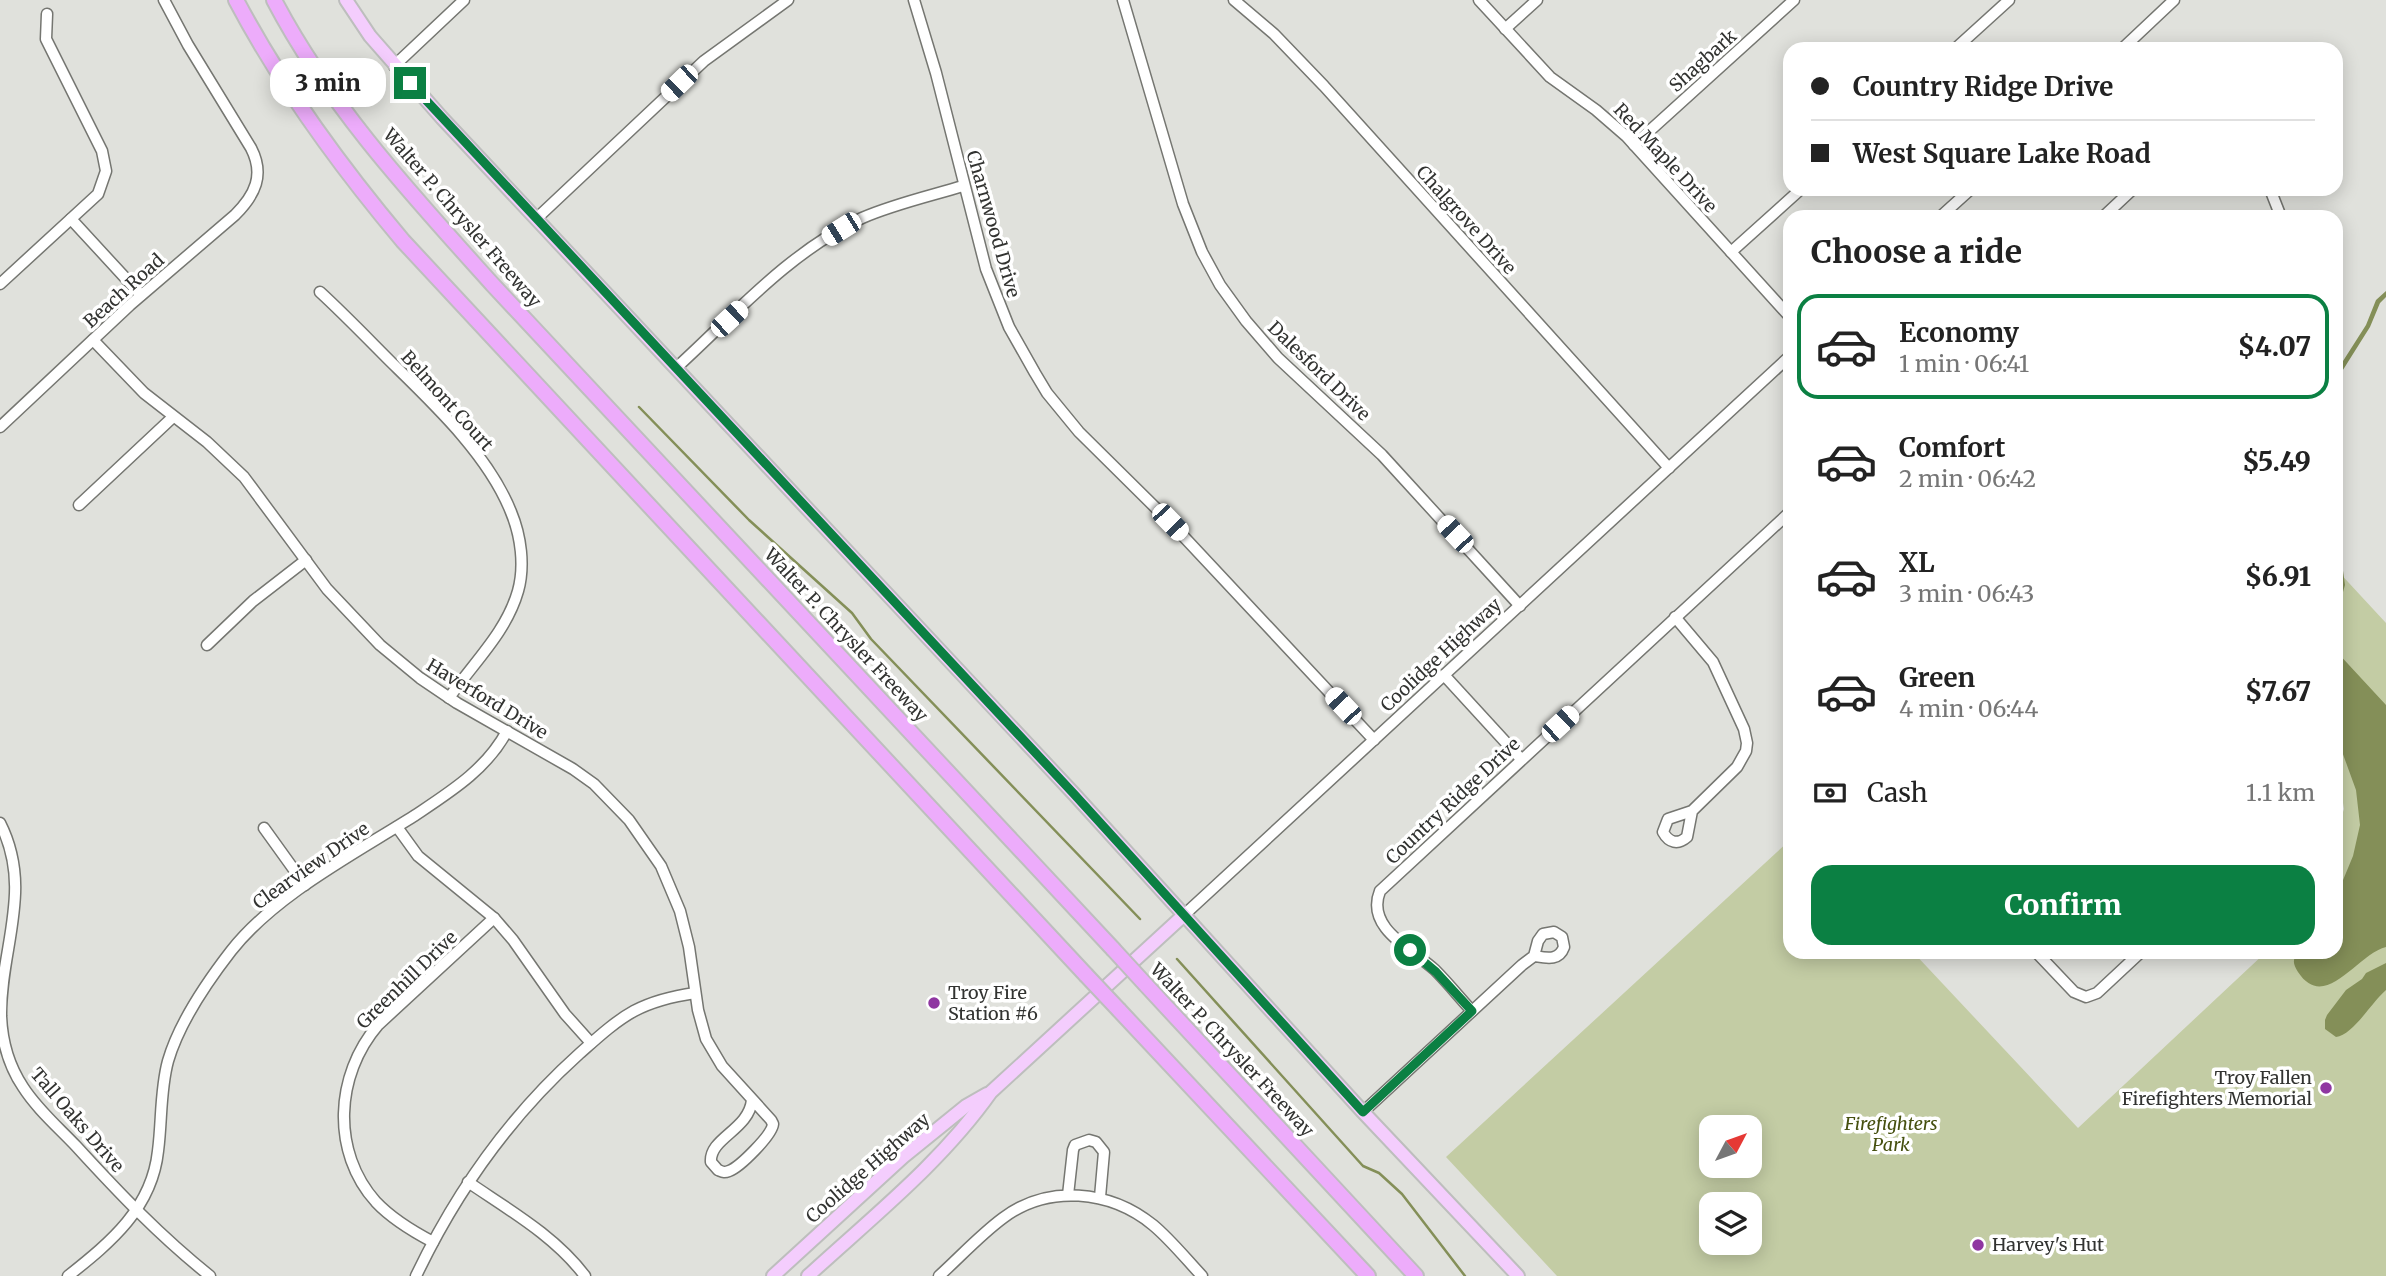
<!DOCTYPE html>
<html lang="en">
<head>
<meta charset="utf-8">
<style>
  :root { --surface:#fff; --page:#f6f6f6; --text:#222; --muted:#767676; --line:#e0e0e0; --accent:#0b8043 }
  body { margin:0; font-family:Merriweather,serif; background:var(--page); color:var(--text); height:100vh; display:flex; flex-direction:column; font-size:26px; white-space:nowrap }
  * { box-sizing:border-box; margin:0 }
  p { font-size:23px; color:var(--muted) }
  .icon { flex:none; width:38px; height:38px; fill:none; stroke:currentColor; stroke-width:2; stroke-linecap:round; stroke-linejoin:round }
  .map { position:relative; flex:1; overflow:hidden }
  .details { position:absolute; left:1783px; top:210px; width:560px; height:749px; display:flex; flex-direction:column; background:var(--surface); border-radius:21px; box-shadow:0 4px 18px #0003 }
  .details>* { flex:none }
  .guide { position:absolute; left:1783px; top:42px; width:560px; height:154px; border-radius:21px; box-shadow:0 4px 18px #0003; display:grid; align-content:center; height:154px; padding:0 28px; background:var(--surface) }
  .needle { width:46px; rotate:49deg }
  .buttons { position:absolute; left:1699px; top:1115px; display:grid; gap:14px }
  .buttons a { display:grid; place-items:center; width:63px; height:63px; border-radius:14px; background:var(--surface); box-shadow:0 4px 18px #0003; font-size:35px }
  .end { position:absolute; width:32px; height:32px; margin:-16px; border:9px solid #0b8043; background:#fff; box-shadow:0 0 0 4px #fff }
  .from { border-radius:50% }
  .bubble { position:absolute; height:49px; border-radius:21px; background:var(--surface); box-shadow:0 4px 18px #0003; font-size:23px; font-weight:800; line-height:49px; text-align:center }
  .car { position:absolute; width:21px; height:42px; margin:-21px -10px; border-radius:9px; box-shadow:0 0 5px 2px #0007; background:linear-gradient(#fff 24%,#345 0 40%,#fff 0 76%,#345 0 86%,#fff 0) }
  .guide b { display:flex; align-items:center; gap:24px; height:66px; font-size:26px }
  .guide b+b { border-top:2px solid var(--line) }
  .guide i { width:18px; height:18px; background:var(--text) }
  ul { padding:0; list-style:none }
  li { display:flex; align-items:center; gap:21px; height:105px; margin:0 14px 10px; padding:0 14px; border:4px solid transparent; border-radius:21px }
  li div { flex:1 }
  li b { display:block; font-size:26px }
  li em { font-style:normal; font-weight:800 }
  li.current { border-color:var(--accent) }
  li>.icon { width:63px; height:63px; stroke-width:1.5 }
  h2 { padding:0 28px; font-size:32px; line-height:84px }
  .pay { display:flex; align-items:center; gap:18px; height:77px; padding:0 28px; font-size:26px }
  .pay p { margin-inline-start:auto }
  .primary-button { display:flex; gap:14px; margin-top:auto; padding:14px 28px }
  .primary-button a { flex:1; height:80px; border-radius:21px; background:var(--accent); color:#fff; font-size:28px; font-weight:800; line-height:80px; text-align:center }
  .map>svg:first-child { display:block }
  .green { fill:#c3cca4; fill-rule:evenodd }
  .water { fill:#848f58 }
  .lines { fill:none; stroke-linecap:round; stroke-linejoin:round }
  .stream { stroke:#848f58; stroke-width:2.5 }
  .minor-casing { stroke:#757671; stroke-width:13 }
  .major-casing { stroke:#bdbebd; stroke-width:16 }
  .highway-casing { stroke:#bdbebd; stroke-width:18 }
  .minor { stroke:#fff; stroke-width:10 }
  .major { stroke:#f4cdfd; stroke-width:12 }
  .highway { stroke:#edacfb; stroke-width:14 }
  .highway-bridge-casing { stroke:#bdbebd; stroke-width:18; stroke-linecap:butt }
  .highway-bridge { stroke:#edacfb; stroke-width:14 }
  .route { stroke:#0b8043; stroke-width:9 }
  .poi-dot { fill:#8f36a1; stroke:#fff; stroke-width:2.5 }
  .labels { text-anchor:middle; stroke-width:7; stroke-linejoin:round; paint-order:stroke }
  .street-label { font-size:18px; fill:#323331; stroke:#fff }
  .poi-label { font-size:18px; fill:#323331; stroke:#fff; text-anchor:start }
  .park-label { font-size:18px; font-style:italic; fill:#46500f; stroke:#fff }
</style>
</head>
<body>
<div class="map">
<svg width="2386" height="1276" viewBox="0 0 2386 1276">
  <rect width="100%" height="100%" fill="#e0e1dc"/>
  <path class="green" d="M2336 569 2386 623V1276H1557L1446 1157 1790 840V952H1913L2078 1128 2266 952H2336V833L2344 809 2336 760ZM1712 1127H1750V1166H1712ZM1712 1204H1750V1242H1712Z"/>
  <g class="water">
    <path d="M2386 291V297L2380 303 2370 327 2336 381V372L2366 325 2376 300Z"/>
    <path d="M2336 521 2345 585 2343 592 2336 599 2342 574 2336 552Z"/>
    <path d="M2336 651 2386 705V947C2357 954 2325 1013 2298 972 2293 964 2292 960 2298 952H2336V897L2353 856 2360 825 2356 790 2336 735Z"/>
    <path d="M2386 963V990C2371 1003 2353 1035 2336 1037L2325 1029V1020L2327 1015 2346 990 2362 979 2366 973Z"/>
  </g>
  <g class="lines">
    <g class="stream">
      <path d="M639 407 749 520 852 613 871 639 1140 919"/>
      <path d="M1177 959 1363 1166 1379 1173 1402 1194 1465 1276"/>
    </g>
    <g class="minor-casing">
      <g id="minor">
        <path d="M914 0 936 73 986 269 1009 327 1035 373 1047 393 1079 432 1170 522 1374 740"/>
        <path d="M1123 0 1183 204 1202 252 1220 285 1246 321 1278 358 1382 455 1520 606"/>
        <path d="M1234 0 1274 34 1324 86 1669 468"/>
        <path d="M1479 0 1550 77 1596 110 1626 136 1790 317"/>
        <path d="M1505 29 1537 0"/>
        <path d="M1955 49 2009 0"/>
        <path d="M2122 49 2174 0"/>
        <path d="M394 66 464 0"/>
        <path d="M1634 145 1794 0"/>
        <path d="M2270 189 2281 217"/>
        <path d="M1940 217 1971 189"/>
        <path d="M2103 217 2133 189"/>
        <path d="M71 219 141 295"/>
        <path d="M536 219 704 61 788 0"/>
        <path d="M1731 252 1801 189"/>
        <path d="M0 284 98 194 106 171 102 151 46 39 47 14"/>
        <path d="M320 292C345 315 368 339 392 363 435 405 489 456 511 512 521 536 525 566 518 591 506 633 473 663 449 698"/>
        <path d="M93 340 144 393 207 442 244 477 327 589 380 645 420 678 457 703 573 769 594 784 629 820 661 866 680 911 689 947 698 1010 706 1039 722 1066 771 1120 773 1124C772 1135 740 1167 729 1171 724 1173 723 1172 718 1170L711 1162C709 1138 749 1130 752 1100"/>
        <path d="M676 368C733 316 790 251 862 218 894 204 930 196 963 186"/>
        <path d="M0 427 130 305 235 215C255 195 265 175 251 148L188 45 164 0"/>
        <path d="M79 505 173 417"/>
        <path d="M1675 617 1713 662 1744 729 1747 743 1746 751 1737 767 1692 811 1668 819 1663 832C1669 843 1678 845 1687 837L1692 811"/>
        <path d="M207 645 253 601 306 560"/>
        <path d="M1444 675 1521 759"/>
        <path d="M0 823C34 890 0 948 1 1016 2 1041 9 1066 23 1087 37 1109 58 1127 76 1146 119 1193 160 1236 210 1276"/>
        <path d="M397 827 418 856 494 918 513 940 565 1014 591 1043"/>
        <path d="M264 828 305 885"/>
        <path d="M1184 915 1790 356"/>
        <path d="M2036 952 2074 992 2086 997 2097 993 2141 952"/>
        <path d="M1472 1011C1460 998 1448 983 1435 970 1412 949 1365 928 1380 891L1790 512"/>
        <path d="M1363 1112 1522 965 1534 956C1547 958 1559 961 1564 947L1562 937 1554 932 1543 934 1538 941 1534 956"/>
        <path d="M468 1182C509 1210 555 1236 585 1276"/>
        <path d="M1068 1195 1073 1150 1075 1145 1089 1140 1096 1142 1104 1152 1100 1197"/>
        <path d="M433 1242C412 1231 392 1219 376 1202 331 1152 335 1075 378 1025L494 918"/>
        <path d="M68 1276C111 1242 152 1208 158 1151 162 1121 160 1090 168 1061 179 1023 207 982 231 951 275 895 354 854 414 816 450 792 486 770 507 731"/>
        <path d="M416 1276C456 1192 510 1116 579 1054 596 1039 614 1022 634 1011 653 1001 674 996 695 993"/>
        <path d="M939 1276C960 1257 980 1235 1003 1218 1048 1184 1110 1190 1153 1225 1171 1240 1186 1259 1202 1276"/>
      </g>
    </g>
    <g class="major-casing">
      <g id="major">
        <path d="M346 0 370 36 442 118 1074 794 1363 1112 1518 1276"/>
        <path d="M773 1276 903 1157 966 1106 987 1094"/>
        <path d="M808 1276C871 1218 941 1163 991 1092L1184 915"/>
      </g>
    </g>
    <g class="highway-casing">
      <g id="highway">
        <path d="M236 0C282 87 340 166 403 241L1086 975"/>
        <path d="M274 0C330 107 413 196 493 285L1113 949"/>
        <path d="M1146 985 1416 1276"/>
        <path d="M1119 1010 1368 1276"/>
      </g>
    </g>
    <use href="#minor" class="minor"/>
    <use href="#major" class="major"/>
    <use href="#highway" class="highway"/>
    <g class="highway-bridge-casing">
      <g id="highway-bridge">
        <path d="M1113 949 1146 985"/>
        <path d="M1086 975 1119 1010"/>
      </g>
    </g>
    <use href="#highway-bridge" class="highway-bridge"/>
  </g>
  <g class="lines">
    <path class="route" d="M410 83 1074 794 1363 1112 1472 1011 1436 972 1410 950"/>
  </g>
  <g class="poi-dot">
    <circle cx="934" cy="1003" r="7"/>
    <circle cx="2326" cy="1088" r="7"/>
    <circle cx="1978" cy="1245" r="7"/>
  </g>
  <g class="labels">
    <g class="street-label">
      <text transform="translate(1703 61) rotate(-42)" y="6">Shagbark</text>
      <text transform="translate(1665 158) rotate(47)" y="6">Red Maple Drive</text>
      <text transform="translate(462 218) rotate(49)" y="6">Walter P. Chrysler Freeway</text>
      <text transform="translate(1466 220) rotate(48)" y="6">Chalgrove Drive</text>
      <text transform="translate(993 224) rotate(74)" y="6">Charnwood Drive</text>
      <text transform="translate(124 291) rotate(-42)" y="6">Beach Road</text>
      <text transform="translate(1319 371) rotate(44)" y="6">Dalesford Drive</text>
      <text transform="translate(447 401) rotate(48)" y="6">Belmont Court</text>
      <text transform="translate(846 635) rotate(47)" y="6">Walter P. Chrysler Freeway</text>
      <text transform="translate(1441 655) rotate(-43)" y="6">Coolidge Highway</text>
      <text transform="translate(487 699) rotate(31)" y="6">Haverford Drive</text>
      <text transform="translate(1453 801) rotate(-43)" y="6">Country Ridge Drive</text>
      <text transform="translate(311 866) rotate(-35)" y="6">Clearview Drive</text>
      <text transform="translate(407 980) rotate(-44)" y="6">Greenhill Drive</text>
      <text transform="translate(1232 1050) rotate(47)" y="6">Walter P. Chrysler Freeway</text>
      <text transform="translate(77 1120) rotate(49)" y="6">Tall Oaks Drive</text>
      <text transform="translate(868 1168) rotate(-41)" y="6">Coolidge Highway</text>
    </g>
    <g class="poi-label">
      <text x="948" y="999">Troy Fire<tspan x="948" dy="21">Station #6</tspan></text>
      <text x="2312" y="1084" text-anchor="end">Troy Fallen<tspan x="2312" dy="21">Firefighters Memorial</tspan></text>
      <text x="1992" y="1251">Harvey's Hut</text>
    </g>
    <g class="park-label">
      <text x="1891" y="1130">Firefighters<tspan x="1891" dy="21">Park</tspan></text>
    </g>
  </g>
</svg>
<div class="buttons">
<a><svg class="needle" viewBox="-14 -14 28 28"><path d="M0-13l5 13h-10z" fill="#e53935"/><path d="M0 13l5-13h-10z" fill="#767676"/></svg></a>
<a><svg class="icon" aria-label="layers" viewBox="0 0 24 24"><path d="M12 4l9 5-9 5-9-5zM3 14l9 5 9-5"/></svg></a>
</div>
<i class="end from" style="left:1410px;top:950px"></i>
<i class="end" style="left:410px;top:83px"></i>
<div class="bubble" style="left:270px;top:58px;width:116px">3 min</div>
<i class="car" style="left:679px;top:83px;rotate:226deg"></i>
<i class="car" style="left:841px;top:229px;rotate:238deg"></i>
<i class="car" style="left:729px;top:319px;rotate:47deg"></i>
<i class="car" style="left:1170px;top:522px;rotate:136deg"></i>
<i class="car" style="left:1455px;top:534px;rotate:317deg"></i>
<i class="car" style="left:1343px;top:706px;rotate:317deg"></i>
<i class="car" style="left:1560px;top:724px;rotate:47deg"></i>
<div class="guide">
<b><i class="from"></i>Country Ridge Drive</b>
<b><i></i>West Square Lake Road</b>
</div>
<section class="details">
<h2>Choose a ride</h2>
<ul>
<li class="current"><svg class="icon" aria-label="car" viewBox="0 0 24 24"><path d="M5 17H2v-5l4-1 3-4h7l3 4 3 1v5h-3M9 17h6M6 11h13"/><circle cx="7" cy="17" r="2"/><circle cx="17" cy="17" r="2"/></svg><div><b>Economy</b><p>1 min · 06:41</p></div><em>$4.07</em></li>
<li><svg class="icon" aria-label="car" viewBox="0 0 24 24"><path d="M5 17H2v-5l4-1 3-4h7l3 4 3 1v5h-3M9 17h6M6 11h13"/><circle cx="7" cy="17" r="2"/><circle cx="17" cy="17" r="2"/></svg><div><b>Comfort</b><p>2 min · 06:42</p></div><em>$5.49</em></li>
<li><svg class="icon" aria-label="car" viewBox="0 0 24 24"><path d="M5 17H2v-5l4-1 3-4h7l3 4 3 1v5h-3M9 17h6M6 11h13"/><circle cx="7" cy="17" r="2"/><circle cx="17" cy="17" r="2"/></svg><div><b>XL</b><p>3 min · 06:43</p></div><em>$6.91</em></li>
<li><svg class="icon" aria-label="car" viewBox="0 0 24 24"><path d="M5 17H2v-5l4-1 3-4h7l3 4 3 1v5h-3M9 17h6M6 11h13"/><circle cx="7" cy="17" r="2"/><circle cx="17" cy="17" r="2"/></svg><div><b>Green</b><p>4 min · 06:44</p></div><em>$7.67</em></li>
</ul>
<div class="pay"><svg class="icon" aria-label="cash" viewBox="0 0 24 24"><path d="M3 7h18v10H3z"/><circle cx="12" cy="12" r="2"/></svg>Cash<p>1.1 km</p></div>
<div class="primary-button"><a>Confirm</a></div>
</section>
</div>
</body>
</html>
